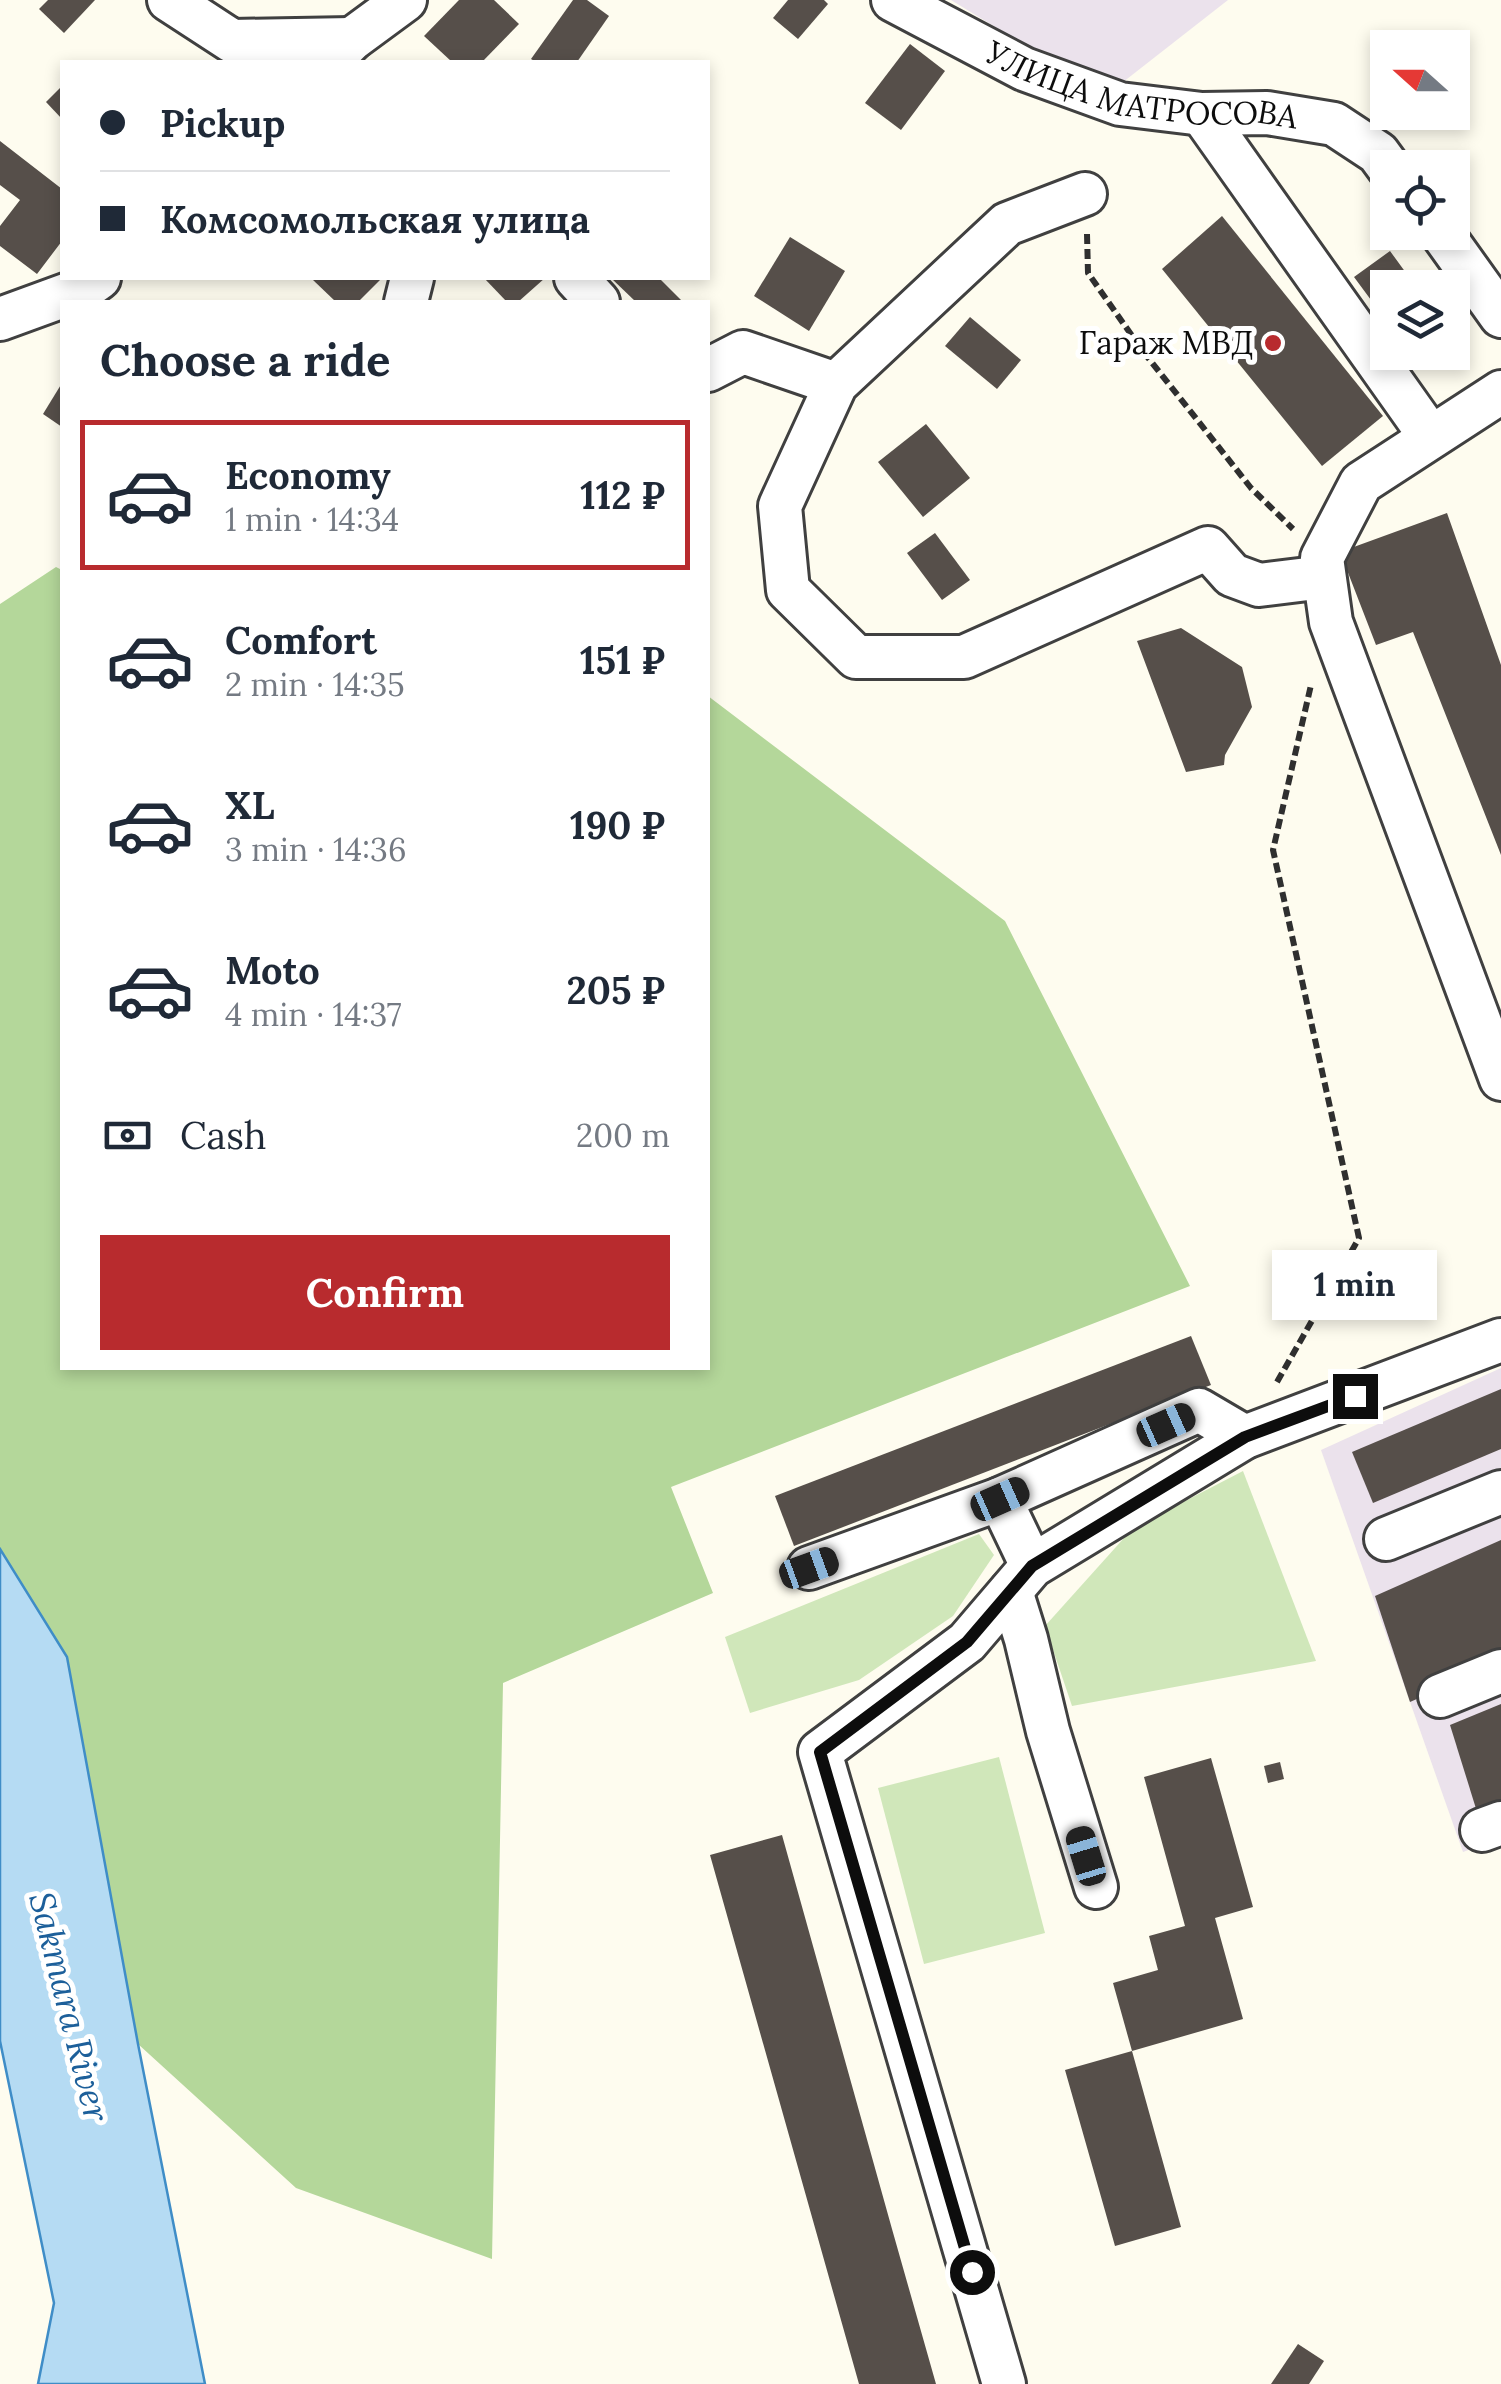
<!DOCTYPE html>
<html lang="en">
<head>
<meta charset="utf-8">
<style>
  :root { --surface:#fff; --page:#f6f6f7; --text:#1f2937; --muted:#747a83; --line:#e0e1e3; --accent:#b82b2e }
  body { margin:0; font-family:Lora,serif; background:var(--page); color:var(--text); height:100vh; display:flex; flex-direction:column; font-size:38px; white-space:nowrap }
  * { box-sizing:border-box; margin:0 }
  p { font-size:32px; color:var(--muted) }
  .icon { flex:none; width:55px; height:55px; fill:none; stroke:currentColor; stroke-width:2; stroke-linecap:round; stroke-linejoin:round }
  .map { position:relative; flex:1; overflow:hidden }
  .panel { position:absolute; left:60px; top:300px; width:650px; height:1070px; display:flex; flex-direction:column; background:var(--surface); border-radius:0px; box-shadow:0 5px 15px #0003 }
  .panel>* { flex:none }
  .top-card { position:absolute; left:60px; top:60px; width:650px; height:220px; border-radius:0px; box-shadow:0 5px 15px #0003; display:grid; align-content:center; height:220px; padding:0 40px; background:var(--surface) }
  .needle { width:65px; rotate:291deg }
  .fabs { position:absolute; left:1370px; top:30px; display:grid; gap:20px }
  .fabs a { display:grid; place-items:center; width:100px; height:100px; border-radius:0px; background:var(--surface); box-shadow:0 5px 15px #0003; font-size:50px }
  .end { position:absolute; width:45px; height:45px; margin:-22px; border:12px solid #0d0d0d; background:#fff; box-shadow:0 0 0 5px #fff }
  .from { border-radius:50% }
  .bubble { position:absolute; height:70px; border-radius:0px; background:var(--surface); box-shadow:0 5px 15px #0003; font-size:32px; font-weight:800; line-height:70px; text-align:center }
  .car { position:absolute; width:30px; height:60px; margin:-30px -15px; border-radius:12px; box-shadow:0 0 8px 2px #0007; background:linear-gradient(#222 24%,#8ab4d8 0 40%,#222 0 76%,#8ab4d8 0 86%,#222 0) }
  .top-card b { display:flex; align-items:center; gap:35px; height:95px; font-size:38px }
  .top-card b+b { border-top:2px solid var(--line) }
  .top-card i { width:25px; height:25px; background:var(--text) }
  ul { padding:0; list-style:none }
  li { display:flex; align-items:center; gap:30px; height:150px; margin:0 20px 15px; padding:0 20px; border:5px solid transparent; border-radius:0px }
  li div { flex:1 }
  li b { display:block; font-size:38px }
  li em { font-style:normal; font-weight:800 }
  li.on { border-color:var(--accent) }
  li>.icon { width:90px; height:90px; stroke-width:1.5 }
  h2 { padding:0 40px; font-size:45px; line-height:120px }
  .pay { display:flex; align-items:center; gap:25px; height:110px; padding:0 40px; font-size:38px }
  .pay p { margin-inline-start:auto }
  .button { display:flex; gap:20px; margin-top:auto; padding:20px 40px }
  .button a { flex:1; height:115px; border-radius:0px; background:var(--accent); color:#fff; font-size:40px; font-weight:800; line-height:115px; text-align:center }
  .map>svg:first-child { display:block }
  .industrial { fill:#ebe2ec }
  .green { fill:#d0e7ba }
  .forest { fill:#b4d79a }
  .water { fill:#b5dbf3; stroke:#3f8dc7; stroke-width:2.5 }
  .building { fill:#564f4a }
  .lines { fill:none; stroke-linecap:round; stroke-linejoin:round }
  .minor-casing { stroke:#404040; stroke-width:48 }
  .path { stroke:#2f2f2f; stroke-width:6; stroke-dasharray:10 5; stroke-linecap:butt }
  .minor { stroke:#fff; stroke-width:42 }
  .route { stroke:#0d0d0d; stroke-width:12 }
  .poi-dot { fill:#b82b2e; stroke:#fff; stroke-width:4 }
  .labels { text-anchor:middle; stroke-width:10; stroke-linejoin:round; paint-order:stroke }
  .street-label { font-size:32px; fill:#0d0d0d; stroke:#fff }
  .poi-label { font-size:32px; fill:#0d0d0d; stroke:#fff; text-anchor:end }
  .water-label { font-size:35px; font-style:italic; fill:#1c5f9a; stroke:#fff }
</style>
</head>
<body>
<div class="map">
<svg width="1501" height="2384" viewBox="0 0 1501 2384">
  <rect width="100%" height="100%" fill="#fefcef"/>
  <g class="industrial">
    <path d="M951 0H1228L1118 86 1083 81Z"/>
    <path d="M1501 1368V1838L1463 1852 1321 1450Z"/>
  </g>
  <g class="green">
    <path d="M1243 1471 1316 1661 1072 1706 1045 1626 1133 1528Z"/>
    <path d="M979 1534 994 1555 953 1616 859 1680 750 1713 725 1637Z"/>
    <path d="M999 1757 1045 1933 924 1964 878 1788Z"/>
  </g>
  <path class="forest" d="M56 567 62 570V1368H708V696L1005 921 1190 1286 671 1487 713 1593 503 1683 492 2259 296 2188 138 2044 67 1657 0 1549V604Z"/>
  <path class="water" d="M0 1549 67 1657 138 2044 205 2384H38L54 2303 0 2041Z"/>
  <g class="building">
    <path d="M48 0H95L64 33 39 9Z"/>
    <path d="M459 0H494L519 24 482 62H452L424 36Z"/>
    <path d="M573 0H587L609 16 577 62H536L531 59Z"/>
    <path d="M788 0H824L828 4 798 39 773 18Z"/>
    <path d="M910 44 945 71 901 130 865 103Z"/>
    <path d="M62 86V119L46 102Z"/>
    <path d="M0 141 62 189V241L37 274 0 246V226L20 200 0 185Z"/>
    <path d="M1222 216 1383 416 1322 466 1162 269Z"/>
    <path d="M790 237 845 271 809 331 754 296Z"/>
    <path d="M1390 251 1417 288H1388V323L1354 277Z"/>
    <path d="M315 278H382L358 302H336L313 280Z"/>
    <path d="M484 278H545L518 302H507Z"/>
    <path d="M611 278H659L683 302H636Z"/>
    <path d="M970 317 1021 360 997 389 945 346Z"/>
    <path d="M62 383V427L43 414Z"/>
    <path d="M926 424 970 478 923 517 878 462Z"/>
    <path d="M1447 513 1501 665V855L1413 632 1376 645 1340 552Z"/>
    <path d="M935 533 970 580 942 600 907 553Z"/>
    <path d="M1181 628 1242 667 1252 707 1225 755 1224 765 1186 772 1137 641Z"/>
    <path d="M1191 1336 1211 1385 794 1546 775 1496Z"/>
    <path d="M1501 1389V1449L1373 1503 1352 1452Z"/>
    <path d="M1501 1540V1662L1410 1702 1375 1596Z"/>
    <path d="M1501 1704V1806L1478 1815 1450 1725Z"/>
    <path d="M1211 1758 1253 1907 1215 1918 1243 2019 1132 2051 1181 2227 1115 2246 1065 2070 1132 2051 1113 1983 1158 1970 1149 1936 1185 1926 1144 1777Z"/>
    <path d="M1280 1762 1284 1779 1268 1783 1264 1766Z"/>
    <path d="M782 1835 892 2229 936 2384H859L710 1855Z"/>
    <path d="M1298 2344 1324 2361 1309 2384H1271Z"/>
  </g>
  <g class="lines">
    <g class="minor-casing">
      <g id="minor">
        <path d="M169 0 232 41 352 39"/>
        <path id="s1" d="M893 0 1024 69 1120 104 1202 114 1267 113 1334 124 1378 153 1389 168"/>
        <path d="M332 59 352 39 405 0"/>
        <path d="M1202 114 1430 436"/>
        <path d="M1085 194 1007 224 836 384 780 506 788 590 856 657H964L1208 548 1232 575 1259 585 1324 577"/>
        <path d="M1441 232 1501 316"/>
        <path d="M576 278 598 302"/>
        <path d="M406 302 412 278"/>
        <path d="M0 319 85 288 99 278"/>
        <path d="M708 370 743 352 836 384"/>
        <path d="M1501 392 1361 483 1322 558 1331 622 1501 1079"/>
        <path d="M1000 1499 1199 1410 1245 1437"/>
        <path d="M1386 1539 1501 1492"/>
        <path d="M809 1568 1000 1499 1032 1566"/>
        <path d="M1011 1591 1026 1639 1048 1731 1096 1887"/>
        <path d="M1440 1696 1501 1671"/>
        <path d="M1482 1830 1501 1823"/>
        <path d="M1004 2384 820 1752 967 1642 1032 1566 1245 1437 1501 1340"/>
      </g>
    </g>
    <g class="path">
      <path d="M1087 234 1088 273 1142 350 1251 488 1293 529"/>
      <path d="M1277 1382 1359 1238 1273 850 1311 685"/>
    </g>
    <use href="#minor" class="minor"/>
  </g>
  <g class="lines">
    <path class="route" d="M972 2272 820 1752 967 1642 1032 1566 1245 1437 1355 1396"/>
  </g>
  <circle class="poi-dot" cx="1273" cy="343" r="10"/>
  <g class="labels">
    <g class="street-label">
      <text dy="11" stroke="none"><textPath href="#s1" startOffset="268">УЛИЦА МАТРОСОВА</textPath></text>
    </g>
    <g class="poi-label">
      <text x="1253" y="354">Гараж МВД</text>
    </g>
    <g class="water-label">
      <text transform="translate(69 2007) rotate(76)" y="12">Sakmara River</text>
    </g>
  </g>
</svg>
<div class="fabs">
<a><svg class="needle" viewBox="-14 -14 28 28"><path d="M0-13l5 13h-10z" fill="#e53935"/><path d="M0 13l5-13h-10z" fill="#747a83"/></svg></a>
<a><svg class="icon" aria-label="locate" viewBox="0 0 24 24"><circle cx="12" cy="12" r="6"/><path d="M12 2v4M12 18v4M2 12h4M18 12h4"/></svg></a>
<a><svg class="icon" aria-label="layers" viewBox="0 0 24 24"><path d="M12 4l9 5-9 5-9-5zM3 14l9 5 9-5"/></svg></a>
</div>
<i class="end from" style="left:972px;top:2272px"></i>
<i class="end" style="left:1355px;top:1396px"></i>
<div class="bubble" style="left:1272px;top:1250px;width:165px">1 min</div>
<i class="car" style="left:1166px;top:1425px;rotate:66deg"></i>
<i class="car" style="left:1000px;top:1499px;rotate:66deg"></i>
<i class="car" style="left:809px;top:1568px;rotate:70deg"></i>
<i class="car" style="left:1086px;top:1856px;rotate:343deg"></i>
<div class="top-card">
<b><i class="from"></i>Pickup</b>
<b><i></i>Комсомольская улица</b>
</div>
<section class="panel">
<h2>Choose a ride</h2>
<ul>
<li class="on"><svg class="icon" aria-label="car" viewBox="0 0 24 24"><path d="M5 17H2v-5l4-1 3-4h7l3 4 3 1v5h-3M9 17h6M6 11h13"/><circle cx="7" cy="17" r="2"/><circle cx="17" cy="17" r="2"/></svg><div><b>Economy</b><p>1 min · 14:34</p></div><em>112 ₽</em></li>
<li><svg class="icon" aria-label="car" viewBox="0 0 24 24"><path d="M5 17H2v-5l4-1 3-4h7l3 4 3 1v5h-3M9 17h6M6 11h13"/><circle cx="7" cy="17" r="2"/><circle cx="17" cy="17" r="2"/></svg><div><b>Comfort</b><p>2 min · 14:35</p></div><em>151 ₽</em></li>
<li><svg class="icon" aria-label="car" viewBox="0 0 24 24"><path d="M5 17H2v-5l4-1 3-4h7l3 4 3 1v5h-3M9 17h6M6 11h13"/><circle cx="7" cy="17" r="2"/><circle cx="17" cy="17" r="2"/></svg><div><b>XL</b><p>3 min · 14:36</p></div><em>190 ₽</em></li>
<li><svg class="icon" aria-label="car" viewBox="0 0 24 24"><path d="M5 17H2v-5l4-1 3-4h7l3 4 3 1v5h-3M9 17h6M6 11h13"/><circle cx="7" cy="17" r="2"/><circle cx="17" cy="17" r="2"/></svg><div><b>Moto</b><p>4 min · 14:37</p></div><em>205 ₽</em></li>
</ul>
<div class="pay"><svg class="icon" aria-label="cash" viewBox="0 0 24 24"><path d="M3 7h18v10H3z"/><circle cx="12" cy="12" r="2"/></svg>Cash<p>200 m</p></div>
<div class="button"><a>Confirm</a></div>
</section>
</div>
</body>
</html>
